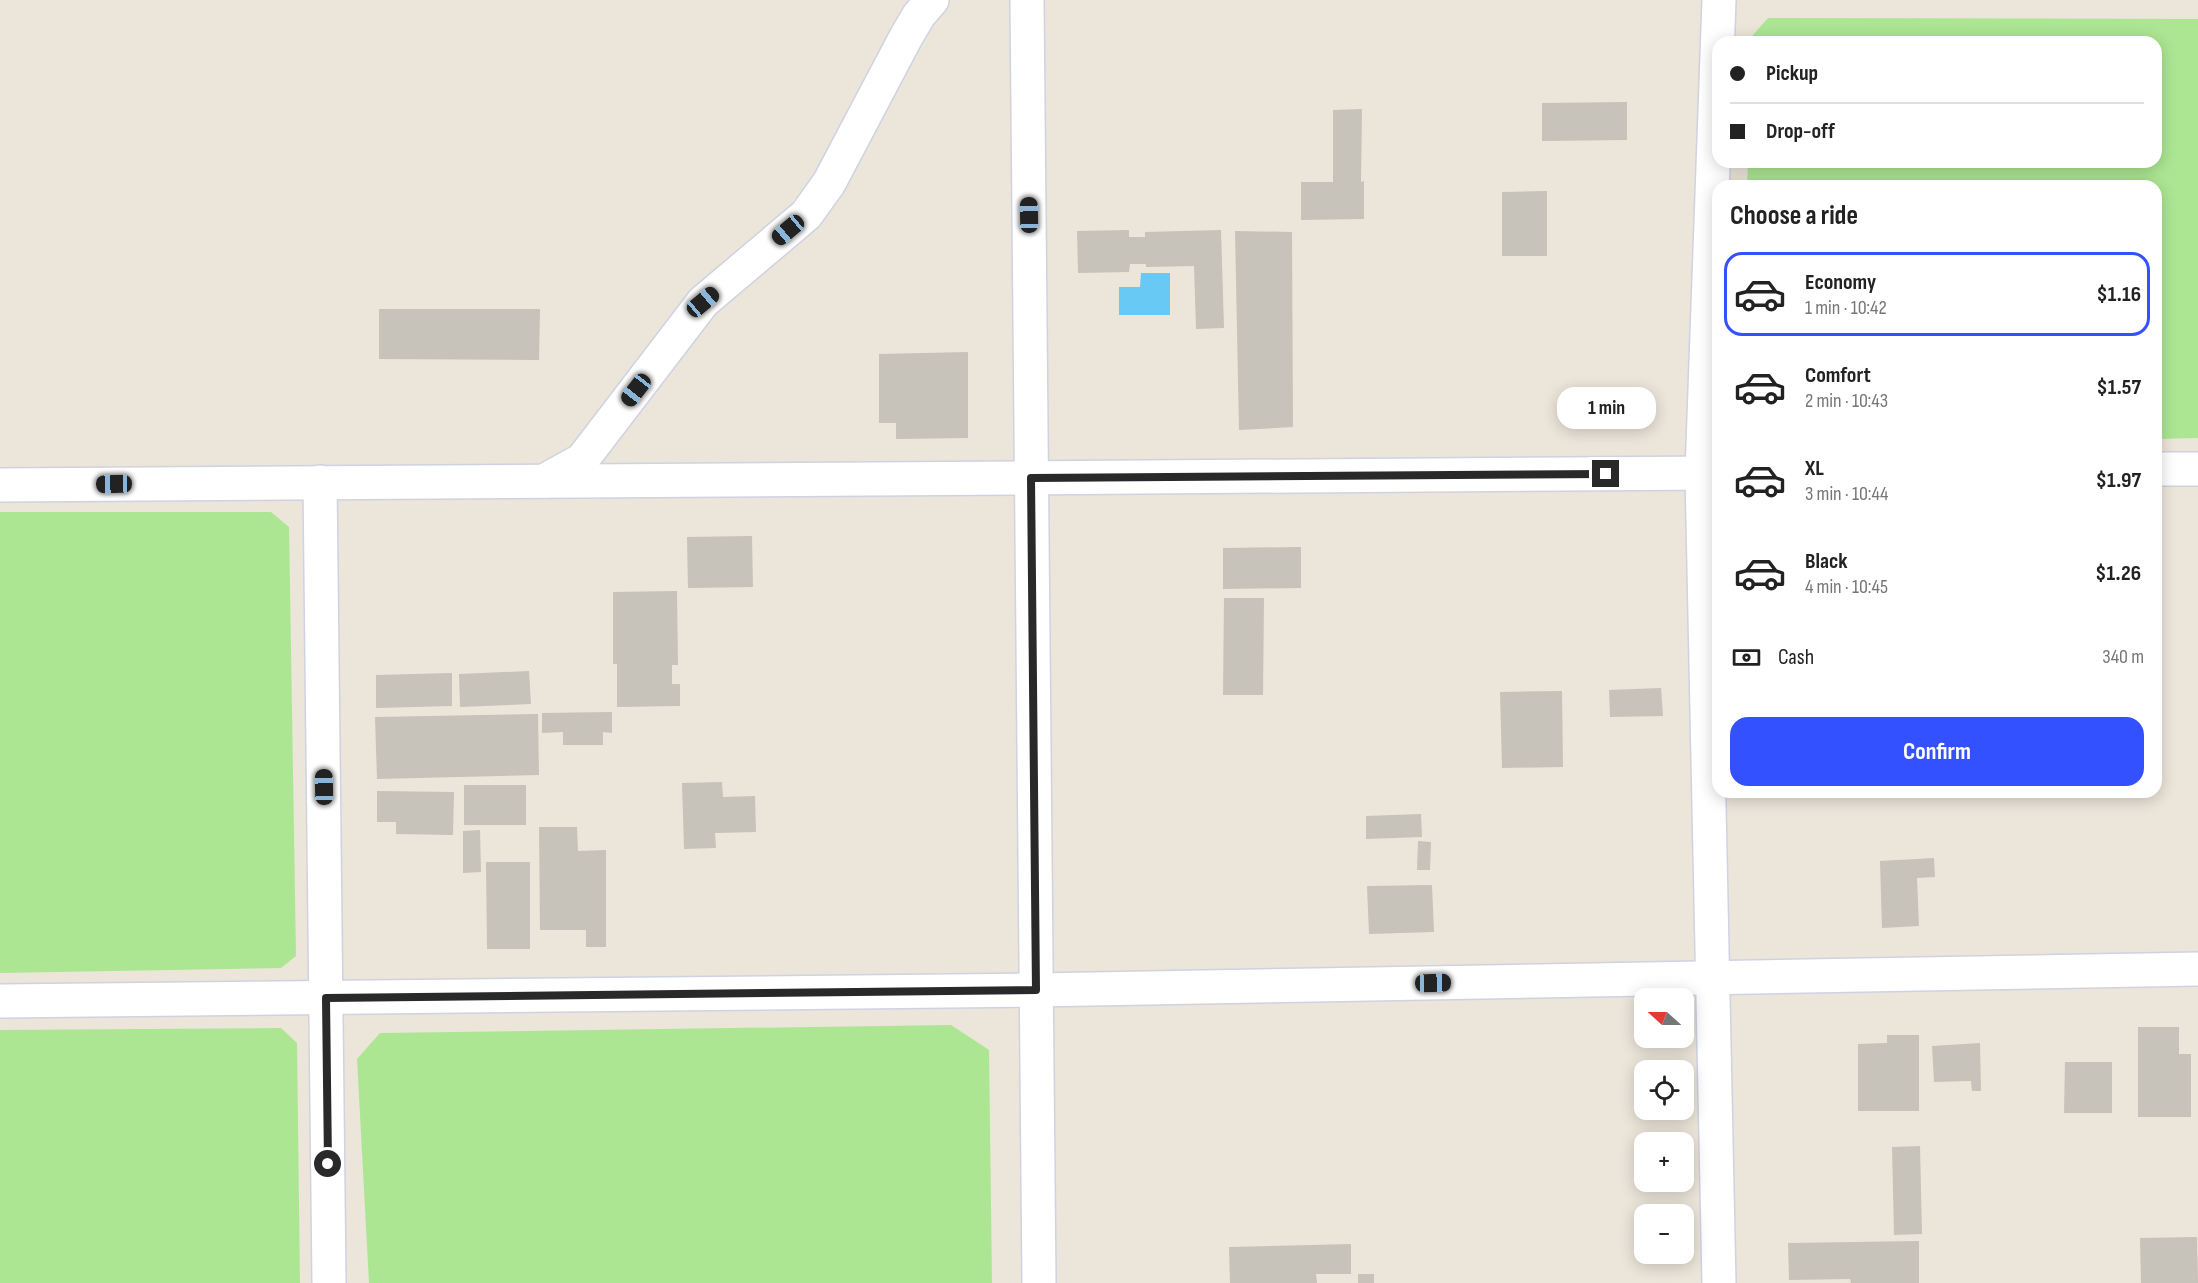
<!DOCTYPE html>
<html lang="en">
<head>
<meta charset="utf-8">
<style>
  :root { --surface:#fff; --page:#f2f2f2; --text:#222; --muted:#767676; --line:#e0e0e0; --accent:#3451ff }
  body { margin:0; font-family:"Sofia Sans Condensed",sans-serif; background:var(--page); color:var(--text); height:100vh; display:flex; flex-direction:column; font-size:22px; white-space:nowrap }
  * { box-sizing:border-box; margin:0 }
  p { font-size:20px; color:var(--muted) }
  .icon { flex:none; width:33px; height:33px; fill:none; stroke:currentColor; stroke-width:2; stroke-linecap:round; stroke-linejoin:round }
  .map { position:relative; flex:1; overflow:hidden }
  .drawer { position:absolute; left:1712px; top:180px; width:450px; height:618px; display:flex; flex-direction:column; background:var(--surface); border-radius:18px; box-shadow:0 3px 15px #0003 }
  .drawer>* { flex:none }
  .hud { position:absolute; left:1712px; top:36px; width:450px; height:132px; border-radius:18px; box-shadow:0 3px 15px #0003; display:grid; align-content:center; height:132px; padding:0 18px; background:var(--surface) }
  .needle { width:39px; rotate:291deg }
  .controls { position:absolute; left:1634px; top:988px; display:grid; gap:12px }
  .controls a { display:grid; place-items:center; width:60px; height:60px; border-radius:12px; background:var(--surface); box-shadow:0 3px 15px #0003; font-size:30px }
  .end { position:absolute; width:27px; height:27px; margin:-14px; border:8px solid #292929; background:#fff; box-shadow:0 0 0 3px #fff }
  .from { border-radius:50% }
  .bubble { position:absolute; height:42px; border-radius:18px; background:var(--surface); box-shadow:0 3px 15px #0003; font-size:20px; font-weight:700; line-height:42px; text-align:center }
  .car { position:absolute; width:18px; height:36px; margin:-18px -9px; border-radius:8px; box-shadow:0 0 4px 2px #0007; background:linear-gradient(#222 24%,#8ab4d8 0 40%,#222 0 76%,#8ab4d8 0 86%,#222 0) }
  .hud b { display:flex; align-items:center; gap:21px; height:57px; font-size:22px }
  .hud b+b { border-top:2px solid var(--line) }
  .hud i { width:15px; height:15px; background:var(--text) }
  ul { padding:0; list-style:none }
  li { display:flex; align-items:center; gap:18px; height:84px; margin:0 12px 9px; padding:0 6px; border:3px solid transparent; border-radius:18px }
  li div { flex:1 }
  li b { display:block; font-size:22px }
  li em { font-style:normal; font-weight:700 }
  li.selected { border-color:var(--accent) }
  li>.icon { width:54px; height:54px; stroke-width:1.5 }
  h2 { padding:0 18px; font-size:27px; line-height:72px }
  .pay { display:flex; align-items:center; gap:15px; height:66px; padding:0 18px; font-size:22px }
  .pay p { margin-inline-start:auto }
  .action { display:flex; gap:12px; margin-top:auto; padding:12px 18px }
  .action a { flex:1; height:69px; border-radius:18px; background:var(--accent); color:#fff; font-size:24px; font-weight:700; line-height:69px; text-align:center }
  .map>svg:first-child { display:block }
  .green { fill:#ace693 }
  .water { fill:#67c9f4 }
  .building { fill:#c7c2ba }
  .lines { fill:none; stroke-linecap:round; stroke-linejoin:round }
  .minor-casing { stroke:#cfd2e3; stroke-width:36 }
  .minor { stroke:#fff; stroke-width:33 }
  .route { stroke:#292929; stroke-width:8 }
</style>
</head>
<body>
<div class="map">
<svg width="2198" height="1283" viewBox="0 0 2198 1283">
  <rect width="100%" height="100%" fill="#ece5da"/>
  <g class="green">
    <path d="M1768 18 2198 19V438L2156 439V186H1747L1748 162H2156V42H1752V36Z"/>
    <path d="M0 512H271L289 527 296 956 281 968 0 973Z"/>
    <path d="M951 1025 989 1050 992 1283H369L357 1059 380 1033Z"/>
    <path d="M281 1028 297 1043 300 1283H0V1030Z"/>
  </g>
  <path class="water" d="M1141 273H1170V315H1119V287H1140Z"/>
  <g class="building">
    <path d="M1627 102V140L1542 141V103Z"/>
    <path d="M1362 109 1361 182 1364 181V219L1301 220V182H1333V110Z"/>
    <path d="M1547 191V256H1502V192Z"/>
    <path d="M1129 230V237H1145V232L1221 230 1224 328 1196 329 1194 266 1146 267V264H1130L1129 272 1078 273 1077 231Z"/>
    <path d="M1235 231 1292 232 1293 427 1239 430Z"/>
    <path d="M379 309H540L539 360 379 359Z"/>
    <path d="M968 352V438L896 439V423H879V354Z"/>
    <path d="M752 536 753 587 688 588 687 537Z"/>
    <path d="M1301 547V588L1223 589V548Z"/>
    <path d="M677 591 678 665H672V684H680V706L617 707V664H613V592Z"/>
    <path d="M1224 598H1264L1263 695H1223Z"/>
    <path d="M529 671 531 704 460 707 459 674Z"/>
    <path d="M452 673V706L376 708V675Z"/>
    <path d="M1661 688 1663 716 1610 717 1609 690Z"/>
    <path d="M1562 691 1563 767 1502 768 1500 692Z"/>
    <path d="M612 712V733L603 732V745H563V732L542 733V713Z"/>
    <path d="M538 714 539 775 377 779 375 717Z"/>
    <path d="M722 782 723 797 755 796 756 832 715 833 716 848 684 849 682 783Z"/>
    <rect x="464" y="785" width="62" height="40"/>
    <path d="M377 791 454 792 453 835 396 834V822H377Z"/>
    <path d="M1421 814 1422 837 1366 839V816Z"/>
    <path d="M539 827H577L578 851 606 850V947H586V930H540Z"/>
    <path d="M480 830 481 872 463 873V831Z"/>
    <path d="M1418 841 1431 842 1430 870H1417Z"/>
    <path d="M1934 858 1935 877 1917 878 1919 926 1882 928 1880 861Z"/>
    <path d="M486 862H530V949H487Z"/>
    <path d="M1432 885 1434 932 1369 934 1367 886Z"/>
    <path d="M2138 1027H2179V1054H2191V1117H2138Z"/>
    <path d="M1887 1035H1919V1111H1858V1044L1887 1043Z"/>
    <path d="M1980 1043 1981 1091H1972L1971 1081 1934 1082 1932 1046Z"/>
    <path d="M2065 1062H2112V1113H2064Z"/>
    <path d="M1920 1146 1922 1234 1894 1235 1892 1147Z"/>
    <path d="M2197 1237 2198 1283H2141L2140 1238Z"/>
    <path d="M1919 1241V1283H1851L1850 1279 1789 1280 1788 1243Z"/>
    <path d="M1351 1244V1274H1316L1317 1283H1230L1229 1247Z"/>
    <rect x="1358" y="1274" width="16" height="9"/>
  </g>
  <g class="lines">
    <g class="minor-casing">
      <g id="minor">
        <path d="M1027 0 1039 1283"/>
        <path d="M1719 0 1702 473 1719 1283"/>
        <path d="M2156 469H2198"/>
        <path d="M544 481 582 460 703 302 806 215 829 183 906 37 919 15 932 0"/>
        <path d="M320 482 329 1283"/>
        <path d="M0 485 1718 473"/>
        <path d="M0 1001 1036 990 2198 969"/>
      </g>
    </g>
    <use href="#minor" class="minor"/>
  </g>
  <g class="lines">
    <path class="route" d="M328 1164 326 998 1036 990 1031 478 1606 474"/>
  </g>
</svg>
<div class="controls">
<a><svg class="needle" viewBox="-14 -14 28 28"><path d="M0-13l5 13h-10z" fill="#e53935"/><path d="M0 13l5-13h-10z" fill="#767676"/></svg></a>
<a><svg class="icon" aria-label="locate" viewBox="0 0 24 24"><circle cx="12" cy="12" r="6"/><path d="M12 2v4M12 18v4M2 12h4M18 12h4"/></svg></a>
<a>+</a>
<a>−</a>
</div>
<i class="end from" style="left:328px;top:1164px"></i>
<i class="end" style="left:1606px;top:474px"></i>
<div class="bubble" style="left:1557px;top:387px;width:99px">1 min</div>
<i class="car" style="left:1029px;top:215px;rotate:359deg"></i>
<i class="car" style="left:788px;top:230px;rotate:230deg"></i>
<i class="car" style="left:703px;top:302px;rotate:50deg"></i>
<i class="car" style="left:636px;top:390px;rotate:218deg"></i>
<i class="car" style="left:114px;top:484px;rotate:269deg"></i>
<i class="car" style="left:324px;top:787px;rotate:359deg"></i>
<i class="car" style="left:1433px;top:983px;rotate:89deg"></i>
<div class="hud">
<b><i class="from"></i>Pickup</b>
<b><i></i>Drop-off</b>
</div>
<section class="drawer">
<h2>Choose a ride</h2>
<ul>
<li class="selected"><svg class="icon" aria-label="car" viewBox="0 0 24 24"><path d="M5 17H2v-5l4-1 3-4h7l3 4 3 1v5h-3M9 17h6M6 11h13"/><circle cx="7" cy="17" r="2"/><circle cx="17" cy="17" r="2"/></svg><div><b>Economy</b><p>1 min · 10:42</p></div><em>$1.16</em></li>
<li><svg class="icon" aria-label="car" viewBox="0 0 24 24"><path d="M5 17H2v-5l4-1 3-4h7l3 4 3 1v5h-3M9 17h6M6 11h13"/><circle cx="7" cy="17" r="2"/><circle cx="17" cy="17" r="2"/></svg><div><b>Comfort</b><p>2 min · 10:43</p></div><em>$1.57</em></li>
<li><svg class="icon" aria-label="car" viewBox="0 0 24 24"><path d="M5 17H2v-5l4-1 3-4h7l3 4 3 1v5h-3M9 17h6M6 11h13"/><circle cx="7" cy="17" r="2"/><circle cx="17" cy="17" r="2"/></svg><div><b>XL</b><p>3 min · 10:44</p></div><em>$1.97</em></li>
<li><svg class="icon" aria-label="car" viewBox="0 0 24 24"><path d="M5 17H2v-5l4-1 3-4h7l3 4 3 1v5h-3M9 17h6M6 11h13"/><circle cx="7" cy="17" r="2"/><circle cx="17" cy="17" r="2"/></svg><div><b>Black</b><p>4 min · 10:45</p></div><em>$1.26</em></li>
</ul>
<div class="pay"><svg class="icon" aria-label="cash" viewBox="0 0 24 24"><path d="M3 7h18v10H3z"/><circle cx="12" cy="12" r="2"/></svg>Cash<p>340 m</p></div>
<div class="action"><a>Confirm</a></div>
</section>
</div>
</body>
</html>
